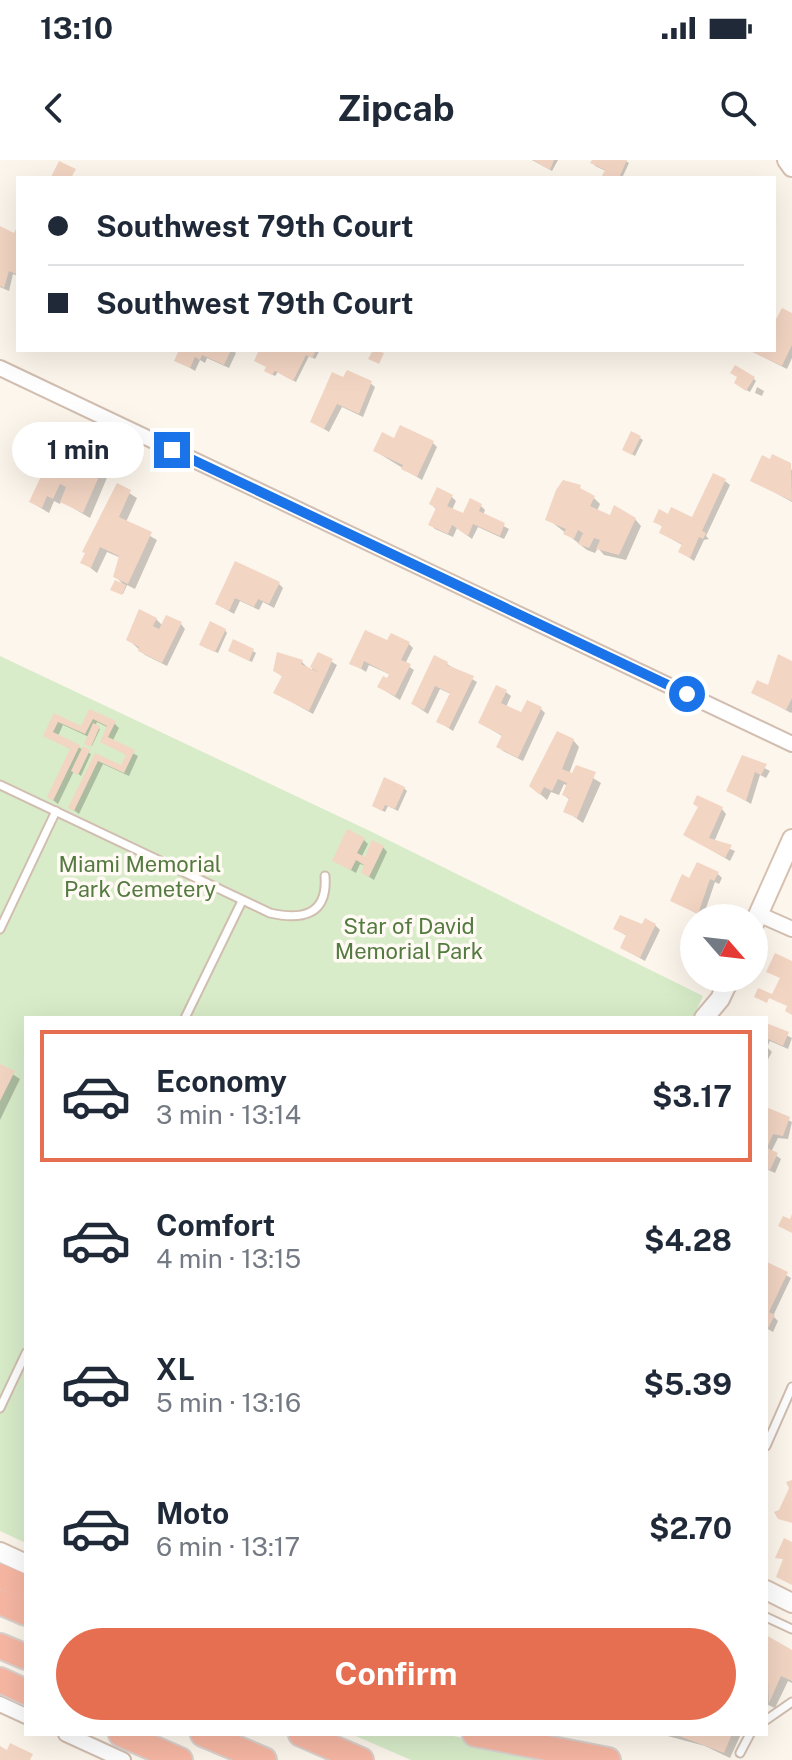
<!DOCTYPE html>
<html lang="en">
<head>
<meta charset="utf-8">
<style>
  :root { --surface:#fff; --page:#f6f6f7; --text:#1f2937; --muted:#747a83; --line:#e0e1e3; --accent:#e76f51 }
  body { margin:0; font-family:"Public Sans",sans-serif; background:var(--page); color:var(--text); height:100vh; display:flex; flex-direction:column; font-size:30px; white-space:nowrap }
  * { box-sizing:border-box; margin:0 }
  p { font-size:26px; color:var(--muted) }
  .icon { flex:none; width:44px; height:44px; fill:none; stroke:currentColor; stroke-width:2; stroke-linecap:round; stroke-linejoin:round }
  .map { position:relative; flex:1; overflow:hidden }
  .drawer { position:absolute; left:24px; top:856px; width:744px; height:720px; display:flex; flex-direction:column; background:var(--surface); border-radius:0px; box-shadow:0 8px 32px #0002 }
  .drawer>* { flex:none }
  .top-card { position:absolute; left:16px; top:16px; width:760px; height:176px; border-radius:0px; box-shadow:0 8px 32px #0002; display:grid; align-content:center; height:176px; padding:0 32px; background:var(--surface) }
  .needle { width:52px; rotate:118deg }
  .controls { position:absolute; left:680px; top:744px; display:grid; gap:16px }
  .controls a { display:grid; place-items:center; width:88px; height:88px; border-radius:50%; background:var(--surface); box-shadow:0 8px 32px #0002; font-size:40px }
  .end { position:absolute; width:36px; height:36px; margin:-18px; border:10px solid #1a73e8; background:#fff; box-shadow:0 0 0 4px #fff }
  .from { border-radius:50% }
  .bubble { position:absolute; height:56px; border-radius:28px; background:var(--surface); box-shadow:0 8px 32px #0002; font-size:26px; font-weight:700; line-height:56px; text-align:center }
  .top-card b { display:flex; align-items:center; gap:28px; height:76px; font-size:30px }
  .top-card b+b { border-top:2px solid var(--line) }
  .top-card i { width:20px; height:20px; background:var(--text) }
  ul { padding:14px 0 0; list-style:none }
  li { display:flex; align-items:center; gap:24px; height:132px; margin:0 16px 12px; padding:0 16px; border:4px solid transparent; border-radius:0px }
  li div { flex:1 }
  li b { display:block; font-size:30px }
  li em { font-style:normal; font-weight:700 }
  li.active { border-color:var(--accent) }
  li>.icon { width:72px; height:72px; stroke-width:1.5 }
  .cta { display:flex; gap:16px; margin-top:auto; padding:16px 32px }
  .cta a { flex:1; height:92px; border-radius:48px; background:var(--accent); color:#fff; font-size:32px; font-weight:700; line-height:92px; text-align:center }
  .status { display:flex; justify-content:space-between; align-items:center; height:56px; padding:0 40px; background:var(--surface); direction:ltr }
  .status svg { height:22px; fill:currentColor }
  header { display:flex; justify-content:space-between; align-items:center; height:104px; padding:0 32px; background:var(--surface); font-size:36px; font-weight:700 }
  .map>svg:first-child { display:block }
  .green { fill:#d8ecc9 }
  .shadow { fill:#0003 }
  .building { fill:#f3d5c3 }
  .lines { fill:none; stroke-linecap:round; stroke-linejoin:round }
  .lane-casing { stroke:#d1beb0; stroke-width:11 }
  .street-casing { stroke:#d1beb0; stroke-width:18 }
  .secondary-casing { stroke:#d6c0b0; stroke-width:22 }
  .highway-casing { stroke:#dad1cd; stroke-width:28 }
  .lane { stroke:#fff; stroke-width:7 }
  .street { stroke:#fff; stroke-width:14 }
  .secondary { stroke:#fff; stroke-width:18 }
  .highway { stroke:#f7b7a3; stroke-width:24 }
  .route { stroke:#1a73e8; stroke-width:10 }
  .labels { text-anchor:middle; stroke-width:7; stroke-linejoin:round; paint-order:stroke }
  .park-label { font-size:22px; fill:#537a41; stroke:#fffaf3 }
</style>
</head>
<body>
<div class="status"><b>13:10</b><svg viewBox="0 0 49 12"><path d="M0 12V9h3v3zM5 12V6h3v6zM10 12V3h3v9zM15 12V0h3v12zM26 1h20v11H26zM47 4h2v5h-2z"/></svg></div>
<header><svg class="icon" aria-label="back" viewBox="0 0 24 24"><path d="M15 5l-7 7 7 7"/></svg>Zipcab<svg class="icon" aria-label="search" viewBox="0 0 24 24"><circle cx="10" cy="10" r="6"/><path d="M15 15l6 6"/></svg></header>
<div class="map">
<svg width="792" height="1600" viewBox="0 0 792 1600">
  <rect width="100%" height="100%" fill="#fdf6ec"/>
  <g class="green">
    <path d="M0 496 372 672 703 836 693 858H26V1383L0 1371Z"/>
    <path d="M351 1574H444L566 1600H411Z"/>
  </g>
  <g class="shadow">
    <path d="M532 0H558L552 11Z"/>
    <path d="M594 0H624L629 3 622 18H607L606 11 595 6Z"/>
    <path d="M0 70 15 75 18 70V116L13 114 9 131 0 127Z"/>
    <path d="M792 155V198L787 209 749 190H774V165Z"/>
    <path d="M176 190H233L236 193 229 208 207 198 205 203 200 200 195 211 177 200 180 193Z"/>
    <path d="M261 190H320L315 199 309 196 296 222 278 212 275 216 269 213Z"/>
    <path d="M753 218 756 221 750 232 739 226Z"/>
    <path d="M344 220 370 223 375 227 363 257 342 247 329 272 312 262Z"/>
    <path d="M757 227 764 231 762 236 755 233Z"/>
    <path d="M640 278 643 280 635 296 624 290Z"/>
    <path d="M395 280 433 283 437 287 422 320 375 291Z"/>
    <path d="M773 297 792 310V342L752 320Z"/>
    <path d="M51 299 82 315 103 306 109 313 90 358 61 341 60 344 54 341 49 353 31 342Z"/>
    <path d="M725 321 730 325 706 376 709 379 704 380 694 401 681 392 684 386 661 373 664 368 655 361 693 360Z"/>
    <path d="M118 326 137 338 126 362 157 380 135 429 127 425 123 434 113 429 125 426 115 416 121 398 107 392 97 413 83 402Z"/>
    <path d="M451 336 456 341 452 350 464 356 481 346 485 350 483 355 509 369 504 379 478 367 472 379 457 368 453 377 435 369 431 365 436 349 431 344Z"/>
    <path d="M594 338 600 344 597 351 611 357 635 359 641 366 626 400 604 395 598 388 595 393 587 390 548 359Z"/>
    <path d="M279 424 283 428 274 448 263 442 259 450 240 441 234 454 217 444Z"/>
    <path d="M156 459 163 466 181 464 185 469 167 506 145 495 129 480Z"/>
    <path d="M225 470 227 473 218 493 204 487Z"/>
    <path d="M388 483 409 484 413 488 405 504 414 510 400 540 379 527 391 515 369 505 366 512 352 503Z"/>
    <path d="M253 491 256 493 252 502 233 493Z"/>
    <path d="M319 494 337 505 313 554 276 533 283 517 275 511 278 495 302 502 311 511Z"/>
    <path d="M792 503V552L791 553 753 532 769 528Z"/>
    <path d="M447 504 477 522 453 571 438 561 451 534 440 529 428 554 413 544Z"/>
    <path d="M506 532 511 536 506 547 522 555 541 549 545 553 523 601 503 591 499 587 504 577 480 563Z"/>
    <path d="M90 552 114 563 119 568 112 582 138 596 129 616 103 604 79 654 71 648 95 595 122 608 128 596 102 581 109 568 97 562 95 566 100 569 92 586 86 583 89 577 63 565 58 576 91 594 81 616 74 611 58 644 49 637 72 590 46 575 55 556 82 569Z"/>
    <path d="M573 580 579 587 569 614 573 616 577 608 601 623 583 663 566 651 571 641 564 635 568 626 564 624 559 635 551 632 547 640 538 632Z"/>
    <path d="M743 597 770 611 766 618 760 615 751 644 728 630Z"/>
    <path d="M404 628 407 631 398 651 388 646 385 652 377 648Z"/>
    <path d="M700 649H722L726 654 714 682 735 691 730 701 686 675Z"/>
    <path d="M363 679 368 684 361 698 366 700 383 687 387 692 374 720 363 713 366 706 360 704 356 713 335 701Z"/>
    <path d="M717 713 722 718 719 724 715 722 703 757 672 740 690 720Z"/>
    <path d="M655 765 660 770 645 801 622 788 627 776 615 769Z"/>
    <path d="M766 865 792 878 788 889 770 881 767 887 772 892 766 903Z"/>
    <path d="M0 906 20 919 0 960Z"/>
    <path d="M766 949 792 962 788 979 778 978 771 992 781 999 775 1013 766 1009Z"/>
    <path d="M767 1104 791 1118 773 1156 778 1161 773 1172 766 1168Z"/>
    <path d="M766 1478 792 1491V1523L788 1521 775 1548 768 1545 766 1549Z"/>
    <path d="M660 1574H741L730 1598 705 1586Z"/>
  </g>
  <g class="building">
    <path d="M533 0H554L550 10Z"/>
    <path d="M592 0H627L619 18 602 16 605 10 590 3Z"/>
    <path d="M59 1 76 9 71 18 51 17Z"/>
    <path d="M18 65V115L9 111 4 128 0 126V66L14 73Z"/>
    <path d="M782 148 792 153V185L782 206 748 190H774V163Z"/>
    <path d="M179 190H231L224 205 202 195 200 200 195 197 190 208 174 201Z"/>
    <path d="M259 190H316L312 198 306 195 293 221 275 211 272 215 264 211 266 207 254 201Z"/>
    <path d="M373 190 384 193 379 204 368 199Z"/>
    <path d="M735 205 755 217 746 231 734 223 737 217 730 213Z"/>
    <path d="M347 210 372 221 359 254 337 244 324 269 310 262 332 212 343 217Z"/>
    <path d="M400 265 434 281 417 317 401 309 403 305 373 291 382 272 394 278Z"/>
    <path d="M631 271 641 276 632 295 622 290Z"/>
    <path d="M772 294 791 303 792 341 750 321 762 295 770 299Z"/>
    <path d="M50 297 81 312 88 298 104 305 83 353 60 342 66 327 60 324 53 339 47 336 42 348 29 342Z"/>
    <path d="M713 313 726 319 702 371 706 373 703 379 699 377 690 398 678 392 682 384 659 373 662 366 653 362 659 349 668 354 671 347 692 357Z"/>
    <path d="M563 320 581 325 580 328 595 336 590 346 610 355 614 345 636 358 619 395 596 389 600 380 594 378 589 388 578 384 583 373 578 370 574 379 563 374 566 369 545 360 556 330Z"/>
    <path d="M117 323 131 330 119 357 152 372 128 424 113 417 119 396 100 387 91 408 80 403 85 393 82 392Z"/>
    <path d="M437 327 453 335 447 346 463 353 470 338 482 344 479 351 505 363 500 376 473 364 468 376 452 365 448 374 428 365 436 348 429 344Z"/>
    <path d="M235 401 280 422 269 444 258 439 254 447 235 438 229 451 215 444Z"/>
    <path d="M115 420 126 425 122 435 110 430Z"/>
    <path d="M139 449 157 458 153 466 159 469 166 455 182 462 162 503 138 491 139 487 126 480Z"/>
    <path d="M210 461 226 469 215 492 199 485Z"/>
    <path d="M365 470 387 480 391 473 410 482 401 500 411 504 395 536 377 527 383 516 387 518 389 514 364 501 361 509 349 504Z"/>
    <path d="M233 479 254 489 249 501 228 491Z"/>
    <path d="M277 492 303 500 301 504 320 513 310 507 318 492 333 499 309 551 273 533 282 516 273 511Z"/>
    <path d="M778 494 792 501V538L786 550 751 533 757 520 768 525Z"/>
    <path d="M434 495 448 502 447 505 474 516 449 568 436 562 450 533 435 526 424 550 411 544Z"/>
    <path d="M496 525 507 530 501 543 521 552 527 540 542 547 518 598 496 587 502 575 478 563Z"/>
    <path d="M89 549 116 561 108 577 135 590 124 613 98 601 74 651 68 648 95 593 121 605 126 595 100 582 107 566 93 559 85 574 58 562 53 572 80 585 53 641 47 637 70 589 43 576 54 553 81 566Z"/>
    <path d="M93 563 100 566 91 587 84 584Z"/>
    <path d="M557 571 574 579 562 609 572 613 576 605 596 612 577 658 563 652 569 638 562 635 567 623 558 619 552 631 544 627 540 635 529 626Z"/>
    <path d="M83 586 90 590 78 615 71 611Z"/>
    <path d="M742 595 767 604 761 615 755 612 746 641 726 631Z"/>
    <path d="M384 617 405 627 395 649 385 645 382 651 372 646Z"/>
    <path d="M697 635 723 647 709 678 732 685 725 698 683 675 698 647 693 644Z"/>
    <path d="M347 669 365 678 357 693 365 697 372 680 384 686 369 717 361 713 364 705 356 700 351 710 332 701Z"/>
    <path d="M697 702 719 712 714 721 710 719 698 754 670 741 682 714 689 718Z"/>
    <path d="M620 755 642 764 645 758 656 764 640 798 620 788 626 775 613 769Z"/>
    <path d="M775 793 792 801V855L785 851 787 846 769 838 767 843 754 837 758 828 772 834 780 818 766 812Z"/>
    <path d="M766 863 789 872 783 886 766 878Z"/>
    <path d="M0 904 15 911 0 941Z"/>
    <path d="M766 947 790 957 783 976 773 974 767 988 778 993 770 1010 766 1008Z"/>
    <path d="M792 1054V1073L778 1066 783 1056 790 1059Z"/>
    <path d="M767 1102 788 1112 769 1152 775 1155 768 1168Z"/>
    <path d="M792 1320V1363L778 1359 774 1352 779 1350 789 1328 786 1322Z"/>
    <path d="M784 1378 792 1382V1425L776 1417 783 1399 775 1398Z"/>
    <path d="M766 1475 792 1490V1521L781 1516 769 1543Z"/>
    <path d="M674 1574H732L724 1593Z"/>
    <path d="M10 1583 33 1594 30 1600H0V1586L7 1590Z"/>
  </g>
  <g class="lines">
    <g class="lane-casing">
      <g id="lane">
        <path d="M0 625 270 753C301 760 328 756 325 716"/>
        <path d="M0 769 56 651"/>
        <path d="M185 858 242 741"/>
        <path d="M0 1248 26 1193"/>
        <path d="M766 1286 792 1227"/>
        <path d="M766 1457 792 1469"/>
        <path d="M766 1560 792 1542"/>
        <path d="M740 1593 750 1574"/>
      </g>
    </g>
    <g class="street-casing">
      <g id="street">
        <path d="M0 208 792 584"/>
        <path d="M758 754 792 769"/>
        <path d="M0 1544 26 1556"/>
        <path d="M66 1574 123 1600"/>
      </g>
    </g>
    <g class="secondary-casing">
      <g id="secondary">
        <path d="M787 0 792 7"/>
        <path d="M754 764 792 679"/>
        <path d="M704 858 720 839 730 818"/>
        <path d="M0 1392 26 1404"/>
        <path d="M766 1430 792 1443"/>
      </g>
    </g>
    <g class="highway-casing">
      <g id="highway">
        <path d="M0 1416 26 1427"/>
        <path d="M0 1442 26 1453"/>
        <path d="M0 1486 26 1497"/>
        <path d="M0 1520 26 1532"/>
        <path d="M121 1574 180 1600"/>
        <path d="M203 1574 264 1600"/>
        <path d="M301 1574 361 1600"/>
        <path d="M475 1574 608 1600"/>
      </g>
    </g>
    <use href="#lane" class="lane"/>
    <use href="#street" class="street"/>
    <use href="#secondary" class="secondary"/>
    <use href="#highway" class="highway"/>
  </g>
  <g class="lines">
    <path class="route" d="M172 290 687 534"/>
  </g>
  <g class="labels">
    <g class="park-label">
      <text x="140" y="712">Miami Memorial<tspan x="140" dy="25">Park Cemetery</tspan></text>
      <text x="409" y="774">Star of David<tspan x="409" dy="25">Memorial Park</tspan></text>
    </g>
  </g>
</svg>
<div class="controls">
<a><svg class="needle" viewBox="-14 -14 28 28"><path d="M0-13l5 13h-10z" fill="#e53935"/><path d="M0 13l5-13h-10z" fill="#747a83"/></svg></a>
</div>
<i class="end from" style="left:687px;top:534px"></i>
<i class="end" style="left:172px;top:290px"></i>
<div class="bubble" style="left:12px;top:262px;width:132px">1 min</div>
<div class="top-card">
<b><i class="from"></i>Southwest 79th Court</b>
<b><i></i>Southwest 79th Court</b>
</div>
<section class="drawer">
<ul>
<li class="active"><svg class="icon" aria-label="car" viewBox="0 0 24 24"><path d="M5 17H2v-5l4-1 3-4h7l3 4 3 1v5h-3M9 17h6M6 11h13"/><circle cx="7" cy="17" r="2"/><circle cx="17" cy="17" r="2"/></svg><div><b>Economy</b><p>3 min · 13:14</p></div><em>$3.17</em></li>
<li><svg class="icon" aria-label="car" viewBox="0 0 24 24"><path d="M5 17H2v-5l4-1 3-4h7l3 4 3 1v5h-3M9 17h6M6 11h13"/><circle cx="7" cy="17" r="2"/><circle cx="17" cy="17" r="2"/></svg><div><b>Comfort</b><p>4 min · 13:15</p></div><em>$4.28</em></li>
<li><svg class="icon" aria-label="car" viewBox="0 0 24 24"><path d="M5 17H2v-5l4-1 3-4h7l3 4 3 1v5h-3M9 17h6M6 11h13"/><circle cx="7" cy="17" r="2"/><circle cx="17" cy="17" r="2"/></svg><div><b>XL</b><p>5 min · 13:16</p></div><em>$5.39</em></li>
<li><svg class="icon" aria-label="car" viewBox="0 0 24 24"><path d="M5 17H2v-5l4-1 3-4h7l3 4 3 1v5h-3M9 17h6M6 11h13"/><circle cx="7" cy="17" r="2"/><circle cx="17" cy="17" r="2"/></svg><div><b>Moto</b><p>6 min · 13:17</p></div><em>$2.70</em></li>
</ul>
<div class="cta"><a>Confirm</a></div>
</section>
</div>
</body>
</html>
